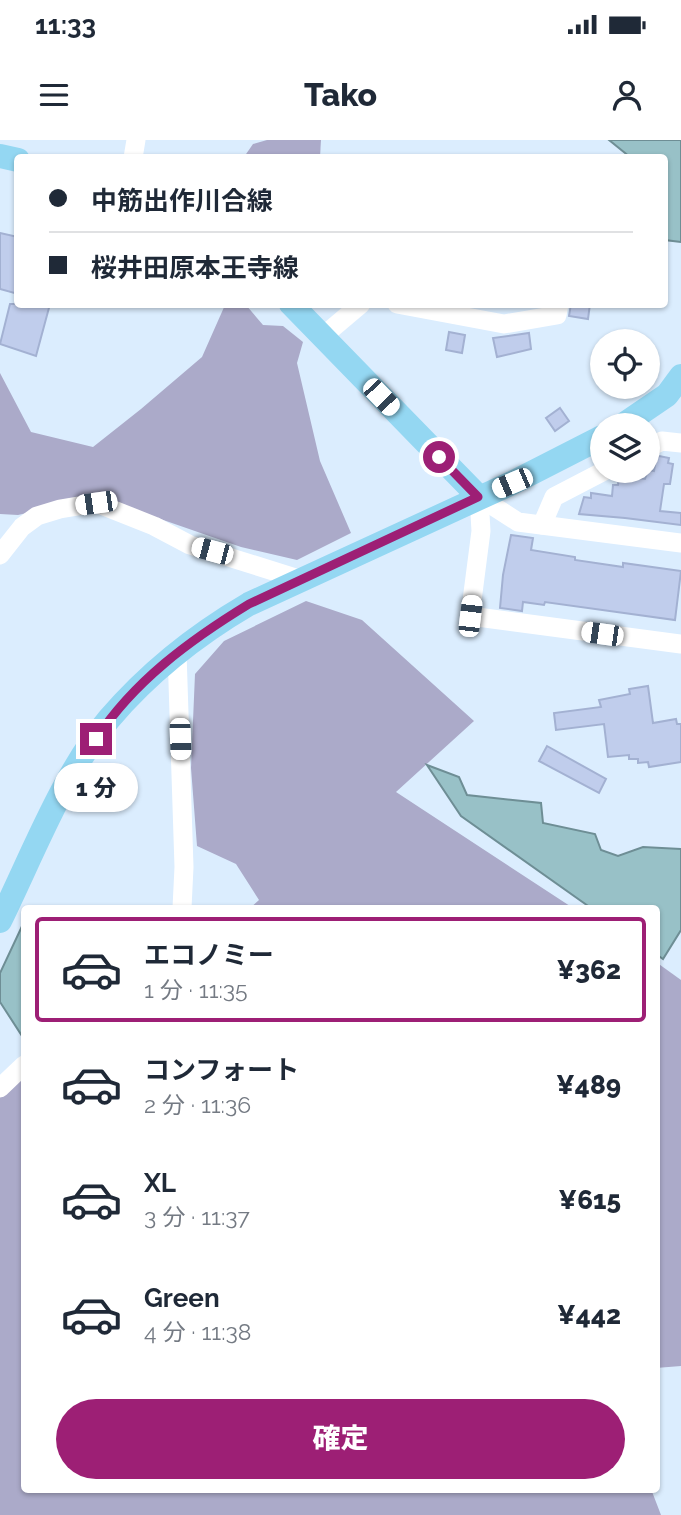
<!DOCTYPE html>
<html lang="ja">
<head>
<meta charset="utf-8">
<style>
  :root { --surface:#fff; --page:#f2f2f3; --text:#1f2937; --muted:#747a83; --line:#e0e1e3; --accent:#9d1f75 }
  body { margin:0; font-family:Raleway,"Noto Sans JP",sans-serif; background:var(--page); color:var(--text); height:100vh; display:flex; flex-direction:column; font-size:26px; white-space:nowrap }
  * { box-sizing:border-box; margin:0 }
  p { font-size:23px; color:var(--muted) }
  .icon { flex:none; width:38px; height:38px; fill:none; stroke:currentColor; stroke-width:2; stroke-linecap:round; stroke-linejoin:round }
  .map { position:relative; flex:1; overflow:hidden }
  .side { position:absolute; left:21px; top:765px; width:639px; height:588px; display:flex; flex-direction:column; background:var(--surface); border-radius:7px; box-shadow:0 2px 5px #0004 }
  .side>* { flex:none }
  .top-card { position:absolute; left:14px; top:14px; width:654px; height:154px; border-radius:7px; box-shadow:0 2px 5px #0004; display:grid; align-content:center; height:154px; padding:0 35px; background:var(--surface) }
  .buttons { position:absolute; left:590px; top:189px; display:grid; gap:14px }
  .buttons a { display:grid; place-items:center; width:70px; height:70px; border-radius:50%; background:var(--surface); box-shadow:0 2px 5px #0004; font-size:35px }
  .end { position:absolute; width:32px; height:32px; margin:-16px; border:9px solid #9d1f75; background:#fff; box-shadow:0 0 0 4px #fff }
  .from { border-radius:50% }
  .bubble { position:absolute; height:49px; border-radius:24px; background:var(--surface); box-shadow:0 2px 5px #0004; font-size:23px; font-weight:800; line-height:49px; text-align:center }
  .car { position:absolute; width:21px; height:42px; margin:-21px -10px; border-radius:9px; box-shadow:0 0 5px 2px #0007; background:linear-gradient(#fff 24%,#345 0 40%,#fff 0 76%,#345 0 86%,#fff 0) }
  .top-card b { display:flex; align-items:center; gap:24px; height:66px; font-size:26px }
  .top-card b+b { border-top:2px solid var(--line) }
  .top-card i { width:18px; height:18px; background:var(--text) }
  ul { padding:12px 0 0; list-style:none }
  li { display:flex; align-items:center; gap:21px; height:105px; margin:0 14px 10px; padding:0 21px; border:4px solid transparent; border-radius:7px }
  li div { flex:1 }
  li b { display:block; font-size:26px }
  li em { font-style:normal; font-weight:800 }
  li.selected { border-color:var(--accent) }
  li>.icon { width:63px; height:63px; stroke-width:1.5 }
  .primary-button { display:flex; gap:14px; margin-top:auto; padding:14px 35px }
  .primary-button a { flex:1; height:80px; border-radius:42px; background:var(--accent); color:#fff; font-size:28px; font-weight:800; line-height:80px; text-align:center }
  .status { display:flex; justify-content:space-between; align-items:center; height:49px; padding:0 35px; background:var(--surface); direction:ltr }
  .status svg { height:19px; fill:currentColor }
  header { display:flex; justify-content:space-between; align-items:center; height:91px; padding:0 35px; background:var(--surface); font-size:32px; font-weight:800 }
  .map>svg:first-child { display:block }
  .forest { fill:#abaac9 }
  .water { fill:#98c1c7; stroke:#6e8e95; stroke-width:2 }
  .building { fill:#c0cdec; stroke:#a3b1d2; stroke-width:2 }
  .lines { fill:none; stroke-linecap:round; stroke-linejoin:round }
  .minor { stroke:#fff; stroke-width:19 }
  .major { stroke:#94d7f2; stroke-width:24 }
  .route { stroke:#9d1f75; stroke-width:9 }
</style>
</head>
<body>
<div class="status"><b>11:33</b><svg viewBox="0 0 49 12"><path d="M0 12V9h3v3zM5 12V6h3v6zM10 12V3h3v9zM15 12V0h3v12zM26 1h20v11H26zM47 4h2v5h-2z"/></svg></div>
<header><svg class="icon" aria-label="menu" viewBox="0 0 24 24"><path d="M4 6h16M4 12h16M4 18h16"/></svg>Tako<svg class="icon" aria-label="person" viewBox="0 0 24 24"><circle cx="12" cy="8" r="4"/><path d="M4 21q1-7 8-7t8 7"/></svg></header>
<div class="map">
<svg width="681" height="1375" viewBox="0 0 681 1375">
  <rect width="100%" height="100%" fill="#dbedfe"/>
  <g class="forest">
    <path d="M267 0H321L320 17H244L253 4Z"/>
    <path d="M225 165H246L263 185 283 186 303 202 297 223 320 321 351 393 297 420 241 407 97 357 18 375 0 374V233L31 292 93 307 141 269 202 217Z"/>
    <path d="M306 461 362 480 474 581 396 652 573 768H250L259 760 236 724 197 706 191 628 195 534 224 501Z"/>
    <path d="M656 822 681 840V1226L656 1228Z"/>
    <path d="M24 938V1349H651L661 1375H0V957L10 947Z"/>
  </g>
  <g class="water">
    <path d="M609 0H681V102L665 100V18L630 17Z"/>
    <path d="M427 625 459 637 467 655 541 663 543 683 595 694 601 710 618 716 643 707 681 709V790L663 819 656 814V768H591L461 676Z"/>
    <path d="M24 782V899L0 862V833Z"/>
  </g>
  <g class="building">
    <path d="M0 93 18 97V154L0 149Z"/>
    <path d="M10 164H50L36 216 0 204Z"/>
    <path d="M571 164H590L588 179 569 176Z"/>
    <path d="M449 192 465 195 462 213 446 210Z"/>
    <path d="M529 193 531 209 497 217 493 198Z"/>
    <path d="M560 268 569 281 555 291 546 278Z"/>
    <path d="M659 316 669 318 668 323 673 324 670 344H664L660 371 681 373V385L625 378 579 374 584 357 591 358V353L612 356 613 345H618L619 336 645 339 648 330 654 331 656 318Z"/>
    <path d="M511 395 533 398 531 410 575 417V420L623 427V423L681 431 675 480 545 462 544 465 523 462 522 471 500 468 503 435Z"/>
    <path d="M648 546 653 583 676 579 677 584H681V622L649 627 648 622 638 623V619H629V615L608 617 604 584 556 590 554 573 601 567 599 560 630 554 629 549Z"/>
    <path d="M547 606 606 639 599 653 539 621Z"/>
  </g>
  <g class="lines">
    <g class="minor">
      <path d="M133 18 136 0"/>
      <path d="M397 164 504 184 557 175 559 164"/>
      <path d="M322 197 361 164"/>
      <path d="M648 308 662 301 681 303"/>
      <path d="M479 357 481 391 470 476 681 504"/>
      <path d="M479 357 518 382 681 403"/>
      <path d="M542 385 554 357 604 331"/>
      <path d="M0 415 22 387 37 376 60 369 96 363 154 386 190 405 302 440"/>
      <path d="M177 512 184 727 182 768"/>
      <path d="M0 948 24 925"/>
    </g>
    <g class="major">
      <path d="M0 16 18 20"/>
      <path d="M291 164 479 357"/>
      <path d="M623 285 667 255 681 236"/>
      <path d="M0 781C32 716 63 634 109 579 149 532 196 495 249 464L512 343 602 297"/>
    </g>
  </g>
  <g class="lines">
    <path class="route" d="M96 599C134 541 190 500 249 464L478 357 439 317"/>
  </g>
</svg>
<div class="buttons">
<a><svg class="icon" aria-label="locate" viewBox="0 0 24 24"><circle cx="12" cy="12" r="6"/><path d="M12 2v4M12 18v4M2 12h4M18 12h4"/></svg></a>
<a><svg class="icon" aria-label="layers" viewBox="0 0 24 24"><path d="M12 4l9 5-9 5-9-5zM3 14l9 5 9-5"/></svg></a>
</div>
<i class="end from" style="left:439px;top:317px"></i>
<i class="end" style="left:96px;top:599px"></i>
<div class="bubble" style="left:54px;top:623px;width:84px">1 分</div>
<i class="car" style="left:381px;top:257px;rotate:136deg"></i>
<i class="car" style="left:512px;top:343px;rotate:247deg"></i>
<i class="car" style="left:96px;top:363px;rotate:262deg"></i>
<i class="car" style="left:212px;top:411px;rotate:285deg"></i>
<i class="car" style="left:470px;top:476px;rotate:7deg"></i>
<i class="car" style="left:602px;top:494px;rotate:278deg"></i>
<i class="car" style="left:180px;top:599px;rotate:178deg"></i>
<div class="top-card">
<b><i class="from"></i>中筋出作川合線</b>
<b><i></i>桜井田原本王寺線</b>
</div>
<section class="side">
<ul>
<li class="selected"><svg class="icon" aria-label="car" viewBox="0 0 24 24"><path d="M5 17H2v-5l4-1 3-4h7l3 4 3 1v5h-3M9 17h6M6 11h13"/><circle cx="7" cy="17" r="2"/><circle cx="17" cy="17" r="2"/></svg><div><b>エコノミー</b><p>1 分 · 11:35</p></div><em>¥362</em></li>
<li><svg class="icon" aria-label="car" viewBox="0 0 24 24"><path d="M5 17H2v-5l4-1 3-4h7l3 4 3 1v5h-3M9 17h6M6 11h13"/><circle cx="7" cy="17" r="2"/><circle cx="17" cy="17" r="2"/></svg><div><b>コンフォート</b><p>2 分 · 11:36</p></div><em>¥489</em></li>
<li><svg class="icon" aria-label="car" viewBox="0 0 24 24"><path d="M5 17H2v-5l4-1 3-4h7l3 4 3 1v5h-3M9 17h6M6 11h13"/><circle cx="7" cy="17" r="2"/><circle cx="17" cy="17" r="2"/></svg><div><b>XL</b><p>3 分 · 11:37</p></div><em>¥615</em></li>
<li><svg class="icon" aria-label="car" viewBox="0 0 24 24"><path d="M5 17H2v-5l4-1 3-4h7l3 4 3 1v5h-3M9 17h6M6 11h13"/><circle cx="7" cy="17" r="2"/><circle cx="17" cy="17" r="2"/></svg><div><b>Green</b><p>4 分 · 11:38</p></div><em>¥442</em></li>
</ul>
<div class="primary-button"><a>確定</a></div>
</section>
</div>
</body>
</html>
